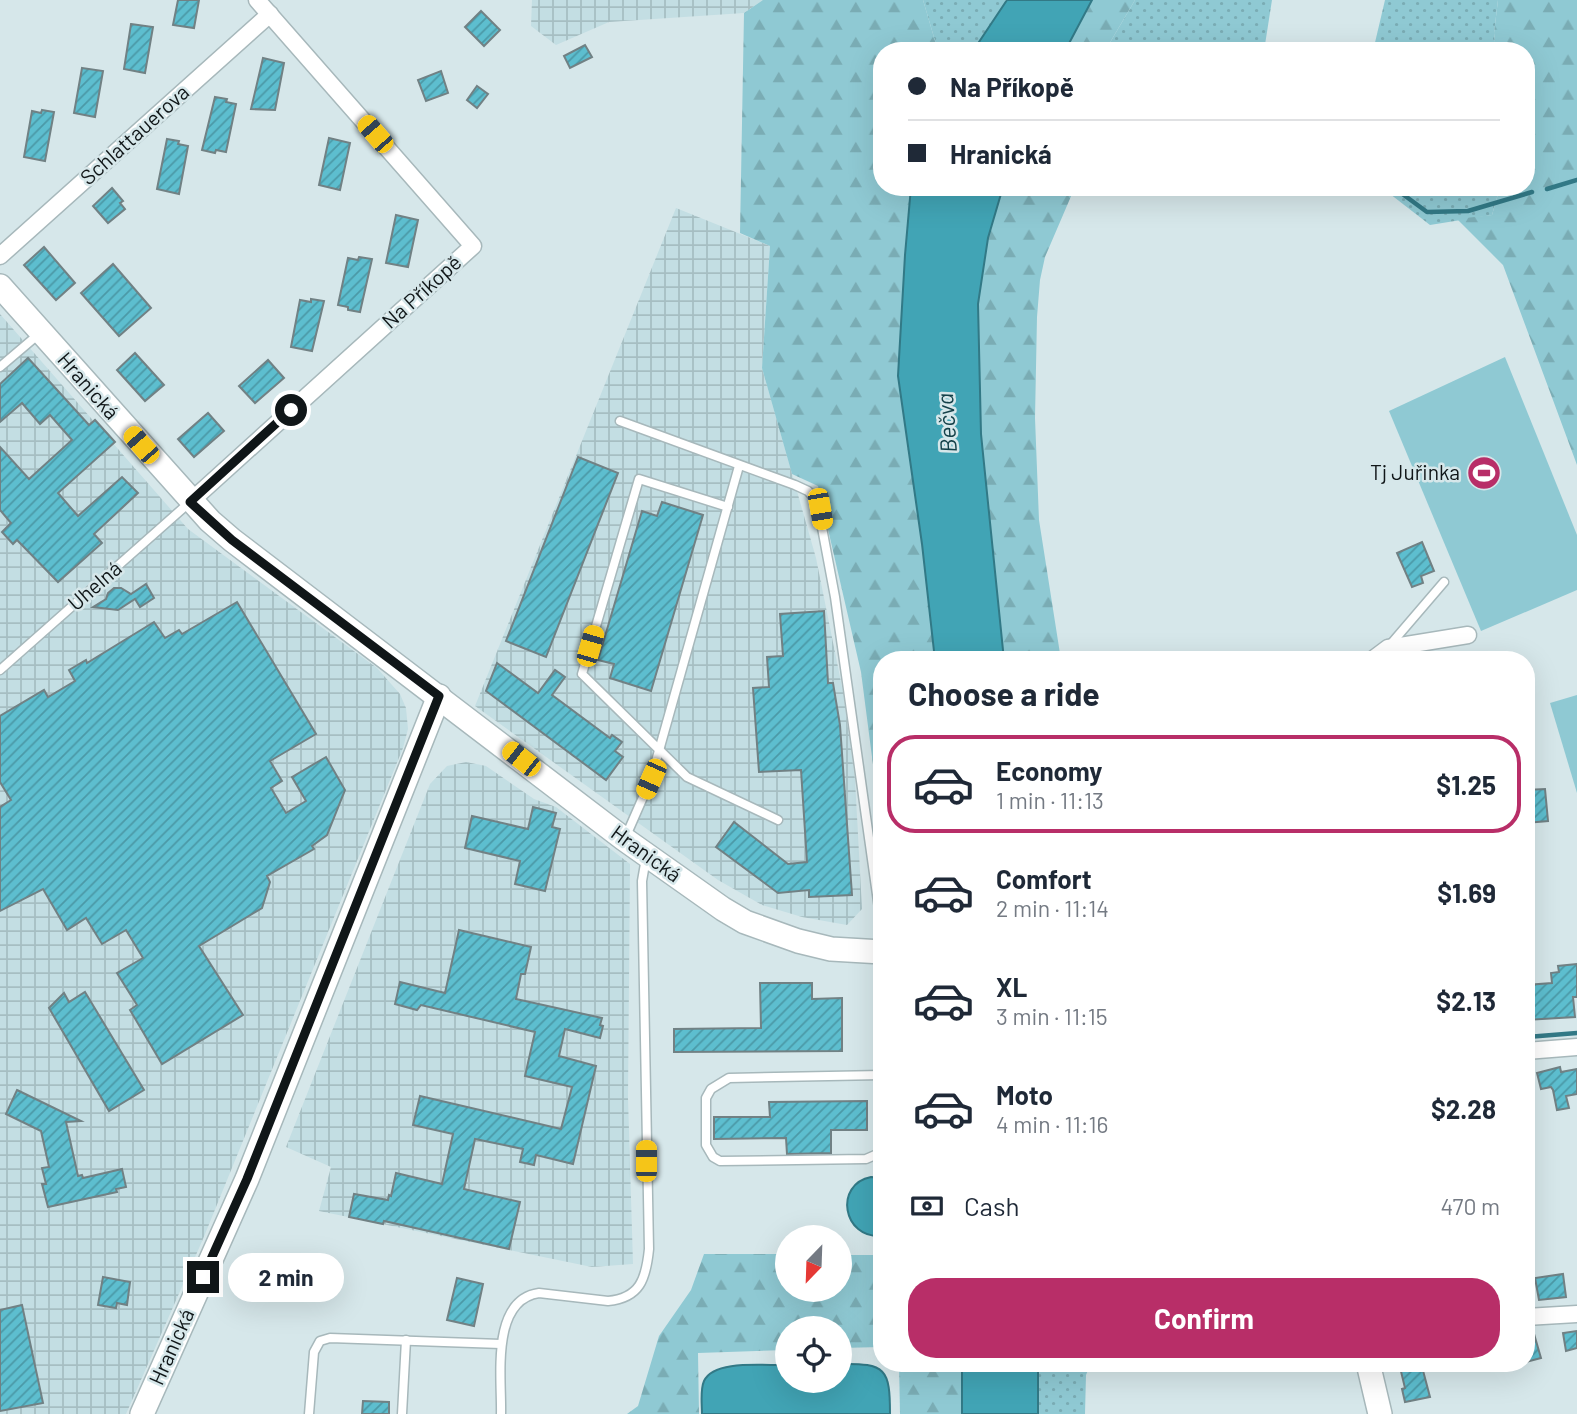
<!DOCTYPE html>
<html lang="en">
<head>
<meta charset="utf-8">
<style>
  :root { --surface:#fff; --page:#f2f2f3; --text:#1f2937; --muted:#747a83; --line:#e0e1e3; --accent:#b82e68 }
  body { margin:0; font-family:Barlow,sans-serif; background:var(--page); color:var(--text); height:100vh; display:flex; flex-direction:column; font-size:26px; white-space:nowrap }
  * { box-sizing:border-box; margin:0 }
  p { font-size:23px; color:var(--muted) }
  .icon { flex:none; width:38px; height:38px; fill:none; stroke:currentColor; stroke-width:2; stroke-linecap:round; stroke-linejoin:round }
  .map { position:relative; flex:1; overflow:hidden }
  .details { position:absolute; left:873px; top:651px; width:662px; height:721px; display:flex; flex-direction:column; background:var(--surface); border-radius:28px; box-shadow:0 7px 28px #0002 }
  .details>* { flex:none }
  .top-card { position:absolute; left:873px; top:42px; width:662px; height:154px; border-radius:28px; box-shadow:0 7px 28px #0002; display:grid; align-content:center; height:154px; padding:0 35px; background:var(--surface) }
  .needle { width:46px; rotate:203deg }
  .fabs { position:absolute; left:775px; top:1225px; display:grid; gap:14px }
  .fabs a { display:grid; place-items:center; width:77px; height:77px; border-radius:50%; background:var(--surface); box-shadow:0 7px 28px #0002; font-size:35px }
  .end { position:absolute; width:32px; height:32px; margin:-16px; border:9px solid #101618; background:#fff; box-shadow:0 0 0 4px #fff }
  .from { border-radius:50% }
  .bubble { position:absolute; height:49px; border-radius:24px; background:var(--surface); box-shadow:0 7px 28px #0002; font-size:23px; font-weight:700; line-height:49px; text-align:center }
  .car { position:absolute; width:21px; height:42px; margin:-21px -10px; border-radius:9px; box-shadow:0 0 5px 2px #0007; background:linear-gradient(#f5c518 24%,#345 0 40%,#f5c518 0 76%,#345 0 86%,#f5c518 0) }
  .top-card b { display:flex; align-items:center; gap:24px; height:66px; font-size:26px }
  .top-card b+b { border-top:2px solid var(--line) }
  .top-card i { width:18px; height:18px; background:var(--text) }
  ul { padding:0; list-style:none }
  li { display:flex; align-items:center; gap:21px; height:98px; margin:0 14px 10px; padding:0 21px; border:4px solid transparent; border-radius:28px }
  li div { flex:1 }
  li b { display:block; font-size:26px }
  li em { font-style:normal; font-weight:700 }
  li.on { border-color:var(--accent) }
  li>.icon { width:63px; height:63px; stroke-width:1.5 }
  h2 { padding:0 35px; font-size:32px; line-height:84px }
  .pay { display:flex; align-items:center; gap:18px; height:77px; padding:0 35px; font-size:26px }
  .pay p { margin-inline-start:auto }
  .cta { display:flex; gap:14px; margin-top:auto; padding:14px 35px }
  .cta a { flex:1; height:80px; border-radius:28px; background:var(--accent); color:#fff; font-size:28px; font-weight:700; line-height:80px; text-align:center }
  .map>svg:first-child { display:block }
  .industrial { fill:url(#industrial-grid) }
  .green { fill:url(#green-dots) }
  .forest { fill:url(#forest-firs) }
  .pitch { fill:#8fc9d3 }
  .water { fill:#41a4b5; stroke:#327986; stroke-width:2 }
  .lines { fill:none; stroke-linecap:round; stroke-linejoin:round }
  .stream { stroke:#327986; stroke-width:4.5 }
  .building { fill:url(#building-hatch); stroke:#718184; stroke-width:2 }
  .lane-casing { stroke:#a7b8bb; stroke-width:11 }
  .street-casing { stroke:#a7b8bb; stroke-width:19 }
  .secondary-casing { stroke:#a7b8bb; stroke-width:26 }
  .lane { stroke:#fff; stroke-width:8 }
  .street { stroke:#fff; stroke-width:16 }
  .secondary { stroke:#fff; stroke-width:23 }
  .route { stroke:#101618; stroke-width:9 }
  .labels { text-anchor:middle; stroke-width:5; stroke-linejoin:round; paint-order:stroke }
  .street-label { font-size:21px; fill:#101618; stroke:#d6e7ea }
  .poi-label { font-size:21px; fill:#101618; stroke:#d6e7ea; text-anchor:end }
  .water-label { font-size:23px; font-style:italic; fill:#144149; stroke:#d6e7ea }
</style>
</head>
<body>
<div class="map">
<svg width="1577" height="1414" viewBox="0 0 1577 1414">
  <defs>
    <pattern id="industrial-grid" width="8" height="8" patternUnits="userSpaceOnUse" patternTransform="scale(1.75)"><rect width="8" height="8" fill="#c3dee3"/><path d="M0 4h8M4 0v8" fill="none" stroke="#a6bec2"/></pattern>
    <pattern id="green-dots" width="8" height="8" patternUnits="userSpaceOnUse" patternTransform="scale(1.75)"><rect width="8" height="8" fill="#8fc9d3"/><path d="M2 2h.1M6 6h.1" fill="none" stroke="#7aacb4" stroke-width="1.8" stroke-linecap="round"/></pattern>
    <pattern id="forest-firs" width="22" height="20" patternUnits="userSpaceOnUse" patternTransform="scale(1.75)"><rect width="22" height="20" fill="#8fc9d3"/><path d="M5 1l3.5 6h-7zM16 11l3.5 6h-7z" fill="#7aacb4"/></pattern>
    <pattern id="building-hatch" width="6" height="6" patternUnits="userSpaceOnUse" patternTransform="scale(1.75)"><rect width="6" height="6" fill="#5dbecf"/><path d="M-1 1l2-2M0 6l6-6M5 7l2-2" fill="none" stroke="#4b99a7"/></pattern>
  </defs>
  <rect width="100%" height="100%" fill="#d6e7ea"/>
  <g class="industrial">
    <path d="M532 0H763L744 13 609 22 556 45 531 26Z"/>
    <path d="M676 208 770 246 762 368 816 558 843 692 855 779 862 909 847 925 802 917 762 905 718 880 475 706Z"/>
    <path d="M0 314 188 529 377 668 400 694 406 708 408 729 403 748 203 1239 126 1414H0Z"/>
    <path d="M466 762 486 766 534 799 556 807 630 864 628 1098 633 1264 592 1267 319 1211 331 1167 286 1147 430 784 447 766Z"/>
  </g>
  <g class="green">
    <path d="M923 0H1005L1006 2 973 51H938Z"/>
    <path d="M1135 0H1272L1264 51H1105Z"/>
    <path d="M1385 0H1498L1494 33 1496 51H1373Z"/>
    <path d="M1381 187H1500L1492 215 1430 225Z"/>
    <path d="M1038 1363H1091L1086 1375 1085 1414H1038Z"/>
  </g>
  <g class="forest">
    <path d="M763 0H923L938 51H882V187H911L905 255 922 544 935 660H882V834L861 672 818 486 792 474 762 368 770 246 740 233 744 13Z"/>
    <path d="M1092 0H1135L1105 51H1065Z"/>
    <path d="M1498 0H1577V465L1503 265 1457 219 1492 215 1500 187H1526V51H1496L1494 33Z"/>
    <path d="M1003 187H1075L1045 257 1040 280 1037 317 1035 418 1039 520 1061 660H1004L981 434 978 304 988 238Z"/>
    <path d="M704 1254H787L788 1290H840V1255H882V1347L840 1348V1328H788L787 1350 698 1353 699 1414H627L638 1406 659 1336 691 1290Z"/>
    <path d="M899 1363H962V1414H900Z"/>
  </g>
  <g class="pitch">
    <path d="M1505 357 1577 535V590L1481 631 1389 411Z"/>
    <path d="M1577 695V793L1550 703Z"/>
  </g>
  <g class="water">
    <path d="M1007 0H1092L1065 51H973Z"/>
    <path d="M911 187H1003L988 238 978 304 981 434 1004 660H935L922 544 898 376 905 255Z"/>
    <path d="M871 1177 882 1178V1236C842 1239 834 1184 871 1177Z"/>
    <rect x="962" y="1363" width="76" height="51"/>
    <path d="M840 1364C886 1363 890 1369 890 1414H702C702 1404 700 1390 704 1381 714 1359 766 1366 787 1365L788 1381H840Z"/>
  </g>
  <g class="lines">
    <g class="stream">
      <path d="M1393 187 1427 212 1468 211 1532 192"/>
      <path d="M1547 189 1577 180"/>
      <path d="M1527 1037 1577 1033"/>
    </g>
  </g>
  <g class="building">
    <path d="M178 0H199L194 28 173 25Z"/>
    <path d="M481 11 500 30 484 46 465 27Z"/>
    <path d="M131 24 153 27 145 73 124 69Z"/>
    <path d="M585 45 592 57 570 68 564 56Z"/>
    <path d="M263 58 284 63 275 110 251 109Z"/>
    <path d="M82 68 103 71 95 117 74 113Z"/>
    <path d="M441 71 448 93 426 101 418 80Z"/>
    <path d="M477 86 488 94 477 108 467 100Z"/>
    <path d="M215 97 227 99 226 102 236 104 226 152 216 150 215 153 202 150Z"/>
    <path d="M42 110 54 112 45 161 24 157 32 111 41 113Z"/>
    <path d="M329 138 350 143 340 190 319 185Z"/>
    <path d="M167 139 179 141 178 144 188 146 179 194 157 189Z"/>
    <path d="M112 188 123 201 120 203 125 209 108 223 93 206Z"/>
    <path d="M396 215 418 220 408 267 386 263Z"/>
    <path d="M44 247 75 283 56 300 24 265Z"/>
    <path d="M359 257 372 259 360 312 348 310V307L338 305 348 258 358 260Z"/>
    <path d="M113 264 151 308 119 336 81 293Z"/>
    <path d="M311 299 324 301 312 351 291 347 300 300 311 302Z"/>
    <path d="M135 353 164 385 145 401 117 370Z"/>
    <path d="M28 358 89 425 95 420 115 442 58 493 78 516 122 477 138 493 94 534 102 543 58 582 17 540 13 544 2 532 11 523 0 510V447L29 479 72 440 50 415 40 424 22 403 0 422V384Z"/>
    <path d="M268 360 284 378 255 403 239 386Z"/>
    <path d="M208 413 224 431 194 457 178 439Z"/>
    <path d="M578 457 618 473 546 657 506 641Z"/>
    <path d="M662 502 703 515 651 691 610 678 614 664 598 660 642 511 657 516Z"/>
    <path d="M1422 542 1434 571 1421 576 1423 583 1412 587 1397 553Z"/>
    <path d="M146 584 154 598 140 607 135 599 118 610 93 607 106 599 108 593 114 588H121L131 594Z"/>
    <path d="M237 602 316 734 270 761 282 781 271 788 286 813 306 801 292 777 326 757 345 790 327 835 312 846 314 849 267 876 270 882 262 908 199 946 243 1015 162 1064 130 1010 137 1005 117 973 143 958 126 930 102 944 86 918 67 930 43 889 0 911V807L11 800 0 782V716L44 690 48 697 75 681 69 670 86 660 87 663 154 622 165 638 179 630 182 634Z"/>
    <path d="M824 611 828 683H833L840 725 852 895 809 897V890L778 893 716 847 734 822 788 864 807 862 801 770 759 772 753 688 769 687 767 657 783 656 780 614Z"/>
    <path d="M497 663 538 693 555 670 565 677 552 695 610 738 612 735 622 742 615 751 623 757 606 780 486 691Z"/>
    <path d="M1545 789 1548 821 1526 823V790Z"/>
    <path d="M533 807 556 813 552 827 560 829 545 891 515 884 520 861 465 848 472 816 528 829Z"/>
    <path d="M459 930 531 947 525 974H521L516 999 602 1018 600 1025 603 1026 600 1038 565 1029 559 1056 596 1066 573 1164 536 1155 534 1165 520 1162 523 1149 475 1139 464 1189 520 1202 509 1249 384 1221 383 1224 349 1217 354 1194 388 1200 389 1195 391 1196 396 1173 442 1184 453 1134 413 1125 420 1096 561 1129 572 1087 525 1076 535 1032 421 1005 417 1010 395 1004 400 982 445 993Z"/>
    <path d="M1577 964V997H1573L1575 1017 1526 1020V985L1552 983 1551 973 1559 972 1558 966Z"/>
    <path d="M760 983H812V999L842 998V1051L674 1052V1029L761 1028Z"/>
    <path d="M85 992 144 1090 109 1111 49 1008 64 993 69 1002Z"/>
    <path d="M1560 1067 1561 1072 1577 1069V1094L1566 1096 1569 1108 1557 1110 1553 1090 1551 1087 1541 1089 1537 1073Z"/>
    <path d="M17 1090 81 1121 66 1122 78 1176 82 1175 83 1178 122 1169 126 1187 116 1189 117 1192 48 1207 42 1184H46L42 1168 49 1167 41 1131 6 1114Z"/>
    <path d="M867 1101V1130H831V1153L787 1154 786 1138 714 1139V1117H770L769 1102Z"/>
    <path d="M1563 1274 1566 1297 1539 1300 1535 1278Z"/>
    <path d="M103 1277 130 1282 127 1305 117 1303 116 1308 98 1305Z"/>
    <path d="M457 1278 483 1284 474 1326 447 1320Z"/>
    <path d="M22 1305 43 1403 0 1411V1310Z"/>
    <path d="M1526 1327H1532L1541 1358 1526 1362Z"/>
    <path d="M1577 1331V1348L1566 1351 1563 1333Z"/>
    <path d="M1399 1363H1421L1430 1397 1405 1402 1402 1389 1405 1388Z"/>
    <path d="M363 1401 389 1402V1414H362Z"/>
  </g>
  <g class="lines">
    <g class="lane-casing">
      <g id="lane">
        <path d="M0 367 40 333"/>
        <path d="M620 421 795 485 808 491 817 501 835 597 882 930"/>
        <path d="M728 507 639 479 582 674 687 777 778 820"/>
        <path d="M1390 645 1444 582"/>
        <path d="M0 670 190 502"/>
        <path d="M626 836 651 779 739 466"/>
        <path d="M882 1075 729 1078 711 1089 706 1098V1145L713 1157 720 1161 866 1159 882 1152"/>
        <path d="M309 1414 314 1352 320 1341 330 1338 501 1344"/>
        <path d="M402 1414 406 1340"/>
        <path d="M501 1414C502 1379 490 1300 539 1293L608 1301C640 1298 646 1279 649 1249L642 881 646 858"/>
      </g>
    </g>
    <g class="street-casing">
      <g id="street">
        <path d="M0 256 270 14"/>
        <path d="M190 502 473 246 257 0"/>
        <path d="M1372 660 1388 648 1468 635"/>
        <path d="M1526 1051 1577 1047"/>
        <path d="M1526 1317 1577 1314"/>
      </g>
    </g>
    <g class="secondary-casing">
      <g id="secondary">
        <path d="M0 286 210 521 232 540 624 839 723 909 745 922 798 941 831 949 882 952"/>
        <path d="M1368 1363 1380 1414"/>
        <path d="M142 1414 247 1179 439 696"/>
      </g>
    </g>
    <use href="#lane" class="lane"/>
    <use href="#street" class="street"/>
    <use href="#secondary" class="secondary"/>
  </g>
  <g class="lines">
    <path class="route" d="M203 1277 247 1179 439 696 232 540 190 502 291 410"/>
  </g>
  <defs>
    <g id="stadium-disc" transform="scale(1.75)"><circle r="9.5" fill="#b82e68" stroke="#d6e7ea"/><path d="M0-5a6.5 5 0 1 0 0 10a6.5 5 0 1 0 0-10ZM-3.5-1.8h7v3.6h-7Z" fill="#fff"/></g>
  </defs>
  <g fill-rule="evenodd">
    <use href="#stadium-disc" x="1484" y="473"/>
  </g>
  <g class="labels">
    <g class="street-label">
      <text transform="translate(135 135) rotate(-42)" y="7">Schlattauerova</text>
      <text transform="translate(422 292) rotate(-42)" y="7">Na Příkopě</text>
      <text transform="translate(88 386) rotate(49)" y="7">Hranická</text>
      <text transform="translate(95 586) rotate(-41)" y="7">Uhelná</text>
      <text transform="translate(646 854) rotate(36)" y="7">Hranická</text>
      <text transform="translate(172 1347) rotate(-66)" y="7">Hranická</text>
    </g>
    <g class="poi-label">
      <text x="1460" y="480">Tj Juřinka</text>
    </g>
    <g class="water-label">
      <text transform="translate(947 423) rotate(-94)" y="8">Bečva</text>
    </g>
  </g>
</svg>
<div class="fabs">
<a><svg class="needle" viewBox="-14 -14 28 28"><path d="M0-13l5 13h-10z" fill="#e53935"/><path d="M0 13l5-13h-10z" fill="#747a83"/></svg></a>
<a><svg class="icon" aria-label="locate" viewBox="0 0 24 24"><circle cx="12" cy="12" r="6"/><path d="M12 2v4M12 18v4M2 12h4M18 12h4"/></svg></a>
</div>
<i class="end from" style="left:291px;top:410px"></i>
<i class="end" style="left:203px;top:1277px"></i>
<div class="bubble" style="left:228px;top:1253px;width:116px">2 min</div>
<i class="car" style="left:375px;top:134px;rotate:319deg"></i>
<i class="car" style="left:141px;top:445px;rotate:319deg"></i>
<i class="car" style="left:820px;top:509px;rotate:170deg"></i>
<i class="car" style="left:590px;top:646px;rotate:16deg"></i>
<i class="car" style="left:521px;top:759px;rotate:308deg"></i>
<i class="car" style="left:651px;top:779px;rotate:204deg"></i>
<i class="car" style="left:646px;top:1161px;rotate:0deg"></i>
<div class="top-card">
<b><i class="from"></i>Na Příkopě</b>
<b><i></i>Hranická</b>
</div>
<section class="details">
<h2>Choose a ride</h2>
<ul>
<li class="on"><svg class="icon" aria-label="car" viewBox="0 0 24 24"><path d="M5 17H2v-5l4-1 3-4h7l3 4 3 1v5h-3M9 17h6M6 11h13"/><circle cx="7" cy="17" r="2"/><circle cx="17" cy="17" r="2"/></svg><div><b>Economy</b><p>1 min · 11:13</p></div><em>$1.25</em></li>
<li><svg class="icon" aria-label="car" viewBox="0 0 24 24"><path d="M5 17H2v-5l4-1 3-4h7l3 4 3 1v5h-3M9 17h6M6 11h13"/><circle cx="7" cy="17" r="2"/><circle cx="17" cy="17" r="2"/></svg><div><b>Comfort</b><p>2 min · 11:14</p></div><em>$1.69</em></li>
<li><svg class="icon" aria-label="car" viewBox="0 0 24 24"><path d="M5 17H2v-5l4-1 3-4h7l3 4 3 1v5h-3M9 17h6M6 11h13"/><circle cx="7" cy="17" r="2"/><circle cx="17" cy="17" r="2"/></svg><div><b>XL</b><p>3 min · 11:15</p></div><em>$2.13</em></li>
<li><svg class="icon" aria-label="car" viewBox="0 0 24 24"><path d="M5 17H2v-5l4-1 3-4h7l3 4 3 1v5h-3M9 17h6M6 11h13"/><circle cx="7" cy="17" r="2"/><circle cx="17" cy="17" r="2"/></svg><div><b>Moto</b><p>4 min · 11:16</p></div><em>$2.28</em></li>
</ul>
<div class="pay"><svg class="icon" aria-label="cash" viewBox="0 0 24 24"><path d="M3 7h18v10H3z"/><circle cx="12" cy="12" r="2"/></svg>Cash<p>470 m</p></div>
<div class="cta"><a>Confirm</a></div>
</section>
</div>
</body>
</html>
